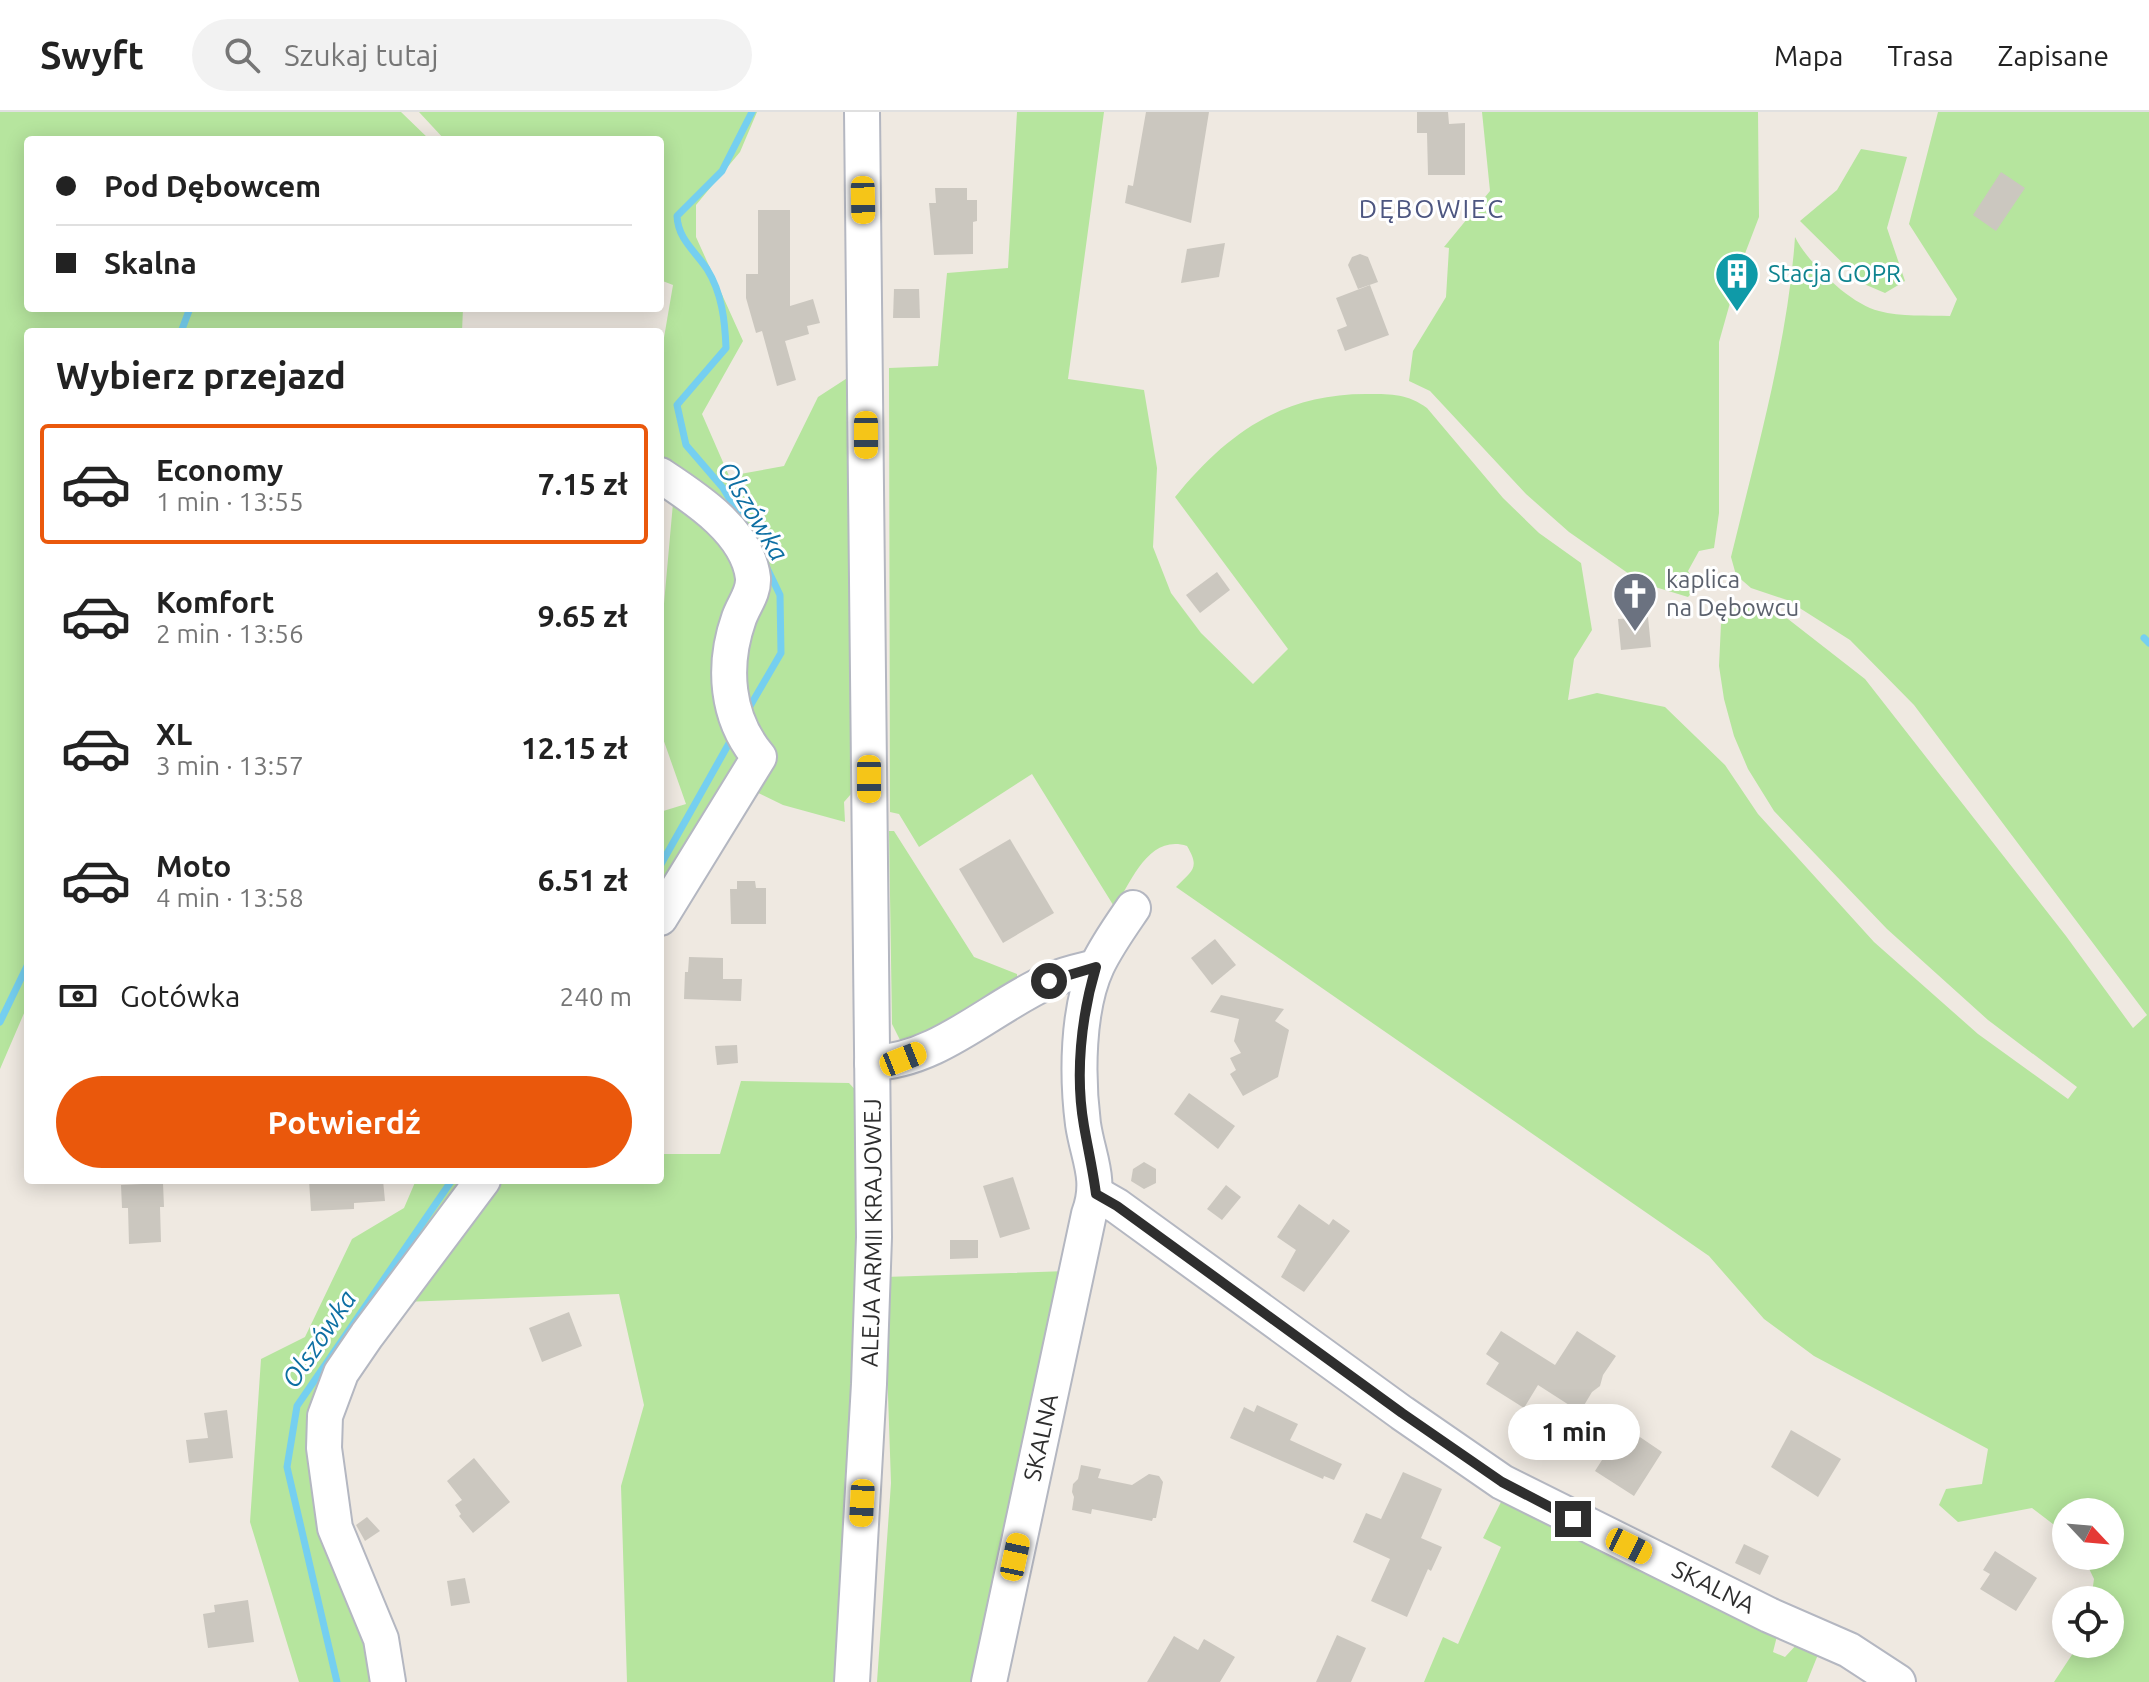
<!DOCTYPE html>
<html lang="pl">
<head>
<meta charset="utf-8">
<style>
  :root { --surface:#fff; --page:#f2f2f2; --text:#222; --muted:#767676; --line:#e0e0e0; --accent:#ea580c }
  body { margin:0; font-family:Ubuntu,sans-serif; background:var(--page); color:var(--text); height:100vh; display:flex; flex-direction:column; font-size:30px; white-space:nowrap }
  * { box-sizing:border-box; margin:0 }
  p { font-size:26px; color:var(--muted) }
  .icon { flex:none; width:44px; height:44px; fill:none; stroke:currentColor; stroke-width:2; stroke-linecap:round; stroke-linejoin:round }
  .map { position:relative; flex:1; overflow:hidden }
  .details { position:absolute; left:24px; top:216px; width:640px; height:856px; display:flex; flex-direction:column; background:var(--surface); border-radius:8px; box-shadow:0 4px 20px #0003 }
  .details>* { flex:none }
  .hud { position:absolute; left:24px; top:24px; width:640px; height:176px; border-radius:8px; box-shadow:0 4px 20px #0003; display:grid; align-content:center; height:176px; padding:0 32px; background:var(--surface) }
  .needle { width:52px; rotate:116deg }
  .fabs { position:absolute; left:2052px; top:1386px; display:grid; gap:16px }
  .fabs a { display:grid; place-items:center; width:72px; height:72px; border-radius:50%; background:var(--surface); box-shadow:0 4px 20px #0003; font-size:40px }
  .end { position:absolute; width:36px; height:36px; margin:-18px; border:10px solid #2e2e2e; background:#fff; box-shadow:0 0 0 4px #fff }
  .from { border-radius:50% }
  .bubble { position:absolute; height:56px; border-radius:28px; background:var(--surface); box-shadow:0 4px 20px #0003; font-size:26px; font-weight:700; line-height:56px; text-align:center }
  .car { position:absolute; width:24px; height:48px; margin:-24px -12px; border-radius:10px; box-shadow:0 0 6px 2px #0007; background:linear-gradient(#f5c518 24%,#345 0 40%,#f5c518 0 76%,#345 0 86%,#f5c518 0) }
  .hud b { display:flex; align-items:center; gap:28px; height:76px; font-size:30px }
  .hud b+b { border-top:2px solid var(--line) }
  .hud i { width:20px; height:20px; background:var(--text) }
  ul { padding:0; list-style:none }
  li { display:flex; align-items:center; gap:24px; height:120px; margin:0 16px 12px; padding:0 16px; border:4px solid transparent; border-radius:8px }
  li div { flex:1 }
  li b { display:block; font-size:30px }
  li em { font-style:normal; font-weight:700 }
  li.on { border-color:var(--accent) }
  li>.icon { width:72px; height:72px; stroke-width:1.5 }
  h2 { padding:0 32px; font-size:36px; line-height:96px }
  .pay { display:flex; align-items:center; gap:20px; height:88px; padding:0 32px; font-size:30px }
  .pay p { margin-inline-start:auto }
  .action { display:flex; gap:16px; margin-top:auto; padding:16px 32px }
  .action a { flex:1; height:92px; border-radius:48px; background:var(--accent); color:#fff; font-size:32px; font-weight:700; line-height:92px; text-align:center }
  header { display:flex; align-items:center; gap:48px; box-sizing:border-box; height:112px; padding:0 40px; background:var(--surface); border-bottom:2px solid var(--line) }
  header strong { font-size:38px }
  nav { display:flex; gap:44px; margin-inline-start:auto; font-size:28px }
  .search { width:560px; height:72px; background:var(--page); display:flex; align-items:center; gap:20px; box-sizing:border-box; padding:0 28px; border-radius:44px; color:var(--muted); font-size:30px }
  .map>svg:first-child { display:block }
  .green { fill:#b6e59e }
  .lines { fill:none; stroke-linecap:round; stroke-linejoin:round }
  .stream { stroke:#75cff0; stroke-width:7 }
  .building { fill:#cbc7bf }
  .minor-casing { stroke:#b4b7c1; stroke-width:38 }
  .minor { stroke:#fff; stroke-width:34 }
  .route { stroke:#2e2e2e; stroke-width:10 }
  .labels { text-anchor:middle; stroke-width:6; stroke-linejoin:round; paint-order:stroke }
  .culture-label { font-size:24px; fill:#0d838f; stroke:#fff; text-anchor:start }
  .worship-label { font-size:24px; fill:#5b616d; stroke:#fff; text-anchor:start }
  .street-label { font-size:24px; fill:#2e2e2e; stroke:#fff }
  .neighbourhood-label { font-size:26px; letter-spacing:2px; fill:#4d5680; stroke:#fff }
  .water-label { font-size:26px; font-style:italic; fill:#0d6fa3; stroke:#fff }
</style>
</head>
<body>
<header>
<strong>Swyft</strong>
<div class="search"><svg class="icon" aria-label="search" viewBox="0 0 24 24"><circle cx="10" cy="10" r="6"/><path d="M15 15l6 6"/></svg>Szukaj tutaj</div>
<nav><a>Mapa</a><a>Trasa</a><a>Zapisane</a></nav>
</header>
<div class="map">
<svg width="2149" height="1570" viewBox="0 0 2149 1570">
  <rect width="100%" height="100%" fill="#efe9e1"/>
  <g class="green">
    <path d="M0 0H401L430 28H28V196H463L462 220H28V892L0 957Z"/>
    <path d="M419 0H757L740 40 696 93V125L743 229 702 302 729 364 784 354 818 285 855 261 858 674 844 690 845 710 783 693 746 675 733 567 758 467 660 357V249L673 173 660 168V28H445Z"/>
    <path d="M1017 0H1104L1068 267 1144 278 1157 356 1153 435 1171 481 1201 521 1253 572 1288 537 1175 385C1227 321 1283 281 1369 282 1392 282 1408 282 1427 296L1503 386 1539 421 1581 451 1592 518 1574 547 1568 588 1597 581 1665 595 1725 653 1758 702 1874 830 1978 922 2068 987 2077 975 1988 908 1887 817 1774 699 1748 657 1734 624 1724 587 1719 554 1721 512 1729 495 1754 493 1788 507 1865 567 2066 824 2133 916 2147 903 1914 593 1850 528 1787 488 1751 476 1736 463 1731 445C1756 342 1788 230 1795 125 1808 151 1850 192 1879 199 1901 205 1927 203 1950 204L1957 187 1909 112 1938 0H2149V1570H2054L2079 1532H2110V1488H2091L2094 1467 2083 1444H2110V1400H2066V1422L2032 1396 1958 1410 1939 1393 1946 1377 1982 1372 1988 1337 1814 1244 1764 1207 1709 1144 1176 775C1193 758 1200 756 1187 734 1149 722 1131 769 1115 796L1032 662 919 735 899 702 890 700 889 256 938 254 947 161 1008 156Z"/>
    <path d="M1482 0H1758L1759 105 1741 152 1719 230V401L1714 436 1699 439 1688 459 1697 475 1688 485 1642 471 1569 420 1526 382 1430 279 1409 269 1413 239 1446 185 1449 136 1444 135 1490 79Z"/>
    <path d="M1861 37 1907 45 1887 116 1905 169 1885 181 1864 172 1800 109 1837 78Z"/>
    <path d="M674 380 744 454 736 498 752 646 660 794V700L686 692 660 618V536Z"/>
    <path d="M889 719H894L974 845 1017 862V877L908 932 900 928 892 912Z"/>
    <path d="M741 969 849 971 859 982 862 1122 843 1570H627L621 1374 644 1293 619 1182 403 1190 496 1068H660V1042H720Z"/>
    <path d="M416 1068H475L318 1302 381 1570H299L250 1410 261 1247 305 1225 352 1127 404 1096Z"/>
    <path d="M1068 1159 979 1570H877L891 1371 884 1165Z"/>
    <path d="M1504 1384 1778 1520 1773 1540 1785 1545 1799 1530 1819 1540 1807 1570H1424L1443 1525 1458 1532 1501 1435 1483 1426Z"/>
  </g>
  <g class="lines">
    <g class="stream">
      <path d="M181 220 190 196"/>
      <path d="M744 411 723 376 686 333 677 293 726 236C725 209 722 181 707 157 695 139 678 127 677 104L722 59 752 0"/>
      <path d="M2144 526 2149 531"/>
      <path d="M746 601 781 541 780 483 766 454"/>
      <path d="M660 754 732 626"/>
      <path d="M0 910 28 852"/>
      <path d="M337 1570 287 1355 297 1294 452 1068"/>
    </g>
  </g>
  <g class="building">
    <path d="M1146 0H1209L1191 111 1125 91 1128 73 1133 74Z"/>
    <path d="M1417 0H1448L1449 12 1465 11V63H1428L1427 21H1417Z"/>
    <path d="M2001 60 2025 76 1996 119 1973 103Z"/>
    <path d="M935 76H967V88H977V109L973 110V142L934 143 929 91H936Z"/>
    <path d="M758 98H790V194L813 187 820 211 807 214 809 222 785 229 796 268 777 274 762 219 756 221 746 186V162H758Z"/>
    <path d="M1225 131 1219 165 1181 171 1187 137Z"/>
    <path d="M1360 142 1368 145 1378 170 1358 177 1348 153 1352 145Z"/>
    <path d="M1370 173 1389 223 1345 239 1337 218 1347 214 1336 186Z"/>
    <path d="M894 177H919L920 206H893Z"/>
    <path d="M1217 460 1230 478 1200 501 1186 483Z"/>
    <path d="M1648 505 1651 535 1621 538 1618 507Z"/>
    <path d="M1010 727 1054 801 1003 831 959 757Z"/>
    <path d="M737 769H755L756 776H766V812H731L730 777H737Z"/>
    <path d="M1215 827 1236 853 1212 873 1191 846Z"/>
    <path d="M689 845 723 846V867H742L741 889 684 887 685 860H688Z"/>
    <path d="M1221 883 1284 897 1275 909 1289 918 1278 965 1243 984 1230 962 1236 958 1230 946 1241 941 1234 929 1239 907 1210 900Z"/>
    <path d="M737 933 738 951 717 953 715 934Z"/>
    <path d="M1189 981 1235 1014 1218 1037 1174 1002Z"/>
    <path d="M1144 1050 1156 1057V1071L1144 1077 1131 1069 1133 1057Z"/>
    <path d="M1013 1065 1030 1117 1000 1126 983 1074Z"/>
    <path d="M309 1068H383L385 1089 354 1091V1097L311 1099Z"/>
    <path d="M163 1071 164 1095H160L161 1130 129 1132 128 1096H122L121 1073Z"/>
    <path d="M1226 1073 1241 1085 1222 1108 1207 1097Z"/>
    <path d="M1299 1092 1329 1113 1333 1107 1350 1119 1304 1180 1281 1165 1296 1138 1277 1125Z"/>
    <path d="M950 1128H978V1146L950 1147Z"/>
    <path d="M569 1200 582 1234 542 1250 529 1216Z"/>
    <path d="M1501 1219 1555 1253 1577 1219 1616 1244 1603 1263 1600 1274 1592 1280 1580 1300 1538 1273 1524 1296 1486 1272 1499 1251 1486 1242Z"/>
    <path d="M1257 1293 1298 1312 1290 1328 1342 1352 1334 1368 1324 1364 1323 1367 1230 1326 1244 1295 1254 1300Z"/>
    <path d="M227 1298 233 1346 189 1351 186 1328 208 1326 204 1301Z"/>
    <path d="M1791 1318 1841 1347 1818 1385 1771 1355Z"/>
    <path d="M1634 1321 1662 1340 1634 1384 1595 1359 1616 1326 1626 1333Z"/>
    <path d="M474 1346 510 1390 473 1421 459 1404 461 1402 455 1393 462 1388 447 1369Z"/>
    <path d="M1081 1353 1101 1357 1098 1366 1132 1373 1149 1362 1159 1364 1163 1370 1156 1406H1153L1152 1409 1092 1397 1091 1402 1072 1398 1074 1385 1072 1380 1073 1372 1078 1367Z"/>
    <path d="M1403 1360 1442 1377 1421 1426 1442 1435 1431 1459 1428 1457 1407 1505 1371 1489 1390 1447 1353 1430 1366 1401 1381 1407Z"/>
    <path d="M367 1405 380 1419 365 1429 356 1413Z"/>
    <path d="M1744 1432 1769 1444 1760 1463 1735 1451Z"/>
    <path d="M1995 1439 2037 1466 2016 1499 1980 1477 1990 1462 1983 1458Z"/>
    <path d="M465 1466 470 1491 451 1494 447 1469Z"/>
    <path d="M248 1488 254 1530 208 1536 203 1502 215 1500 214 1493Z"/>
    <path d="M1337 1523 1366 1536 1351 1570H1316Z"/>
    <path d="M1174 1524 1198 1538 1204 1527 1235 1545 1220 1570H1147Z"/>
  </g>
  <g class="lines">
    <g class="minor-casing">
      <g id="minor">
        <path d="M660 363C695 386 748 420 753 466 754 481 744 492 739 506 722 554 726 606 759 645L660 806"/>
        <path d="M872 951C938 949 991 895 1049 869 1064 862 1080 859 1096 855"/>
        <path id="s1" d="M1096 1082 1117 1094 1402 1301 1502 1370 1769 1503 1849 1538 1898 1570"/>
        <path d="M388 1570 381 1527 335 1416 324 1336 325 1304 341 1261 367 1223 483 1068"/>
        <path id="s2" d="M852 1570 869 1272 874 1125 862 0"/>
        <path id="s3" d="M989 1570 1089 1102C1102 1067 1088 1046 1083 1012 1077 965 1077 897 1097 854 1107 833 1120 815 1133 796"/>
      </g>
    </g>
    <use href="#minor" class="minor"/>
  </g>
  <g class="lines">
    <path class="route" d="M1049 869 1096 855C1081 905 1075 963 1084 1014 1088 1037 1093 1059 1096 1082L1117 1094 1402 1301 1502 1370 1573 1407"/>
  </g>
  <defs>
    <g id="building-pin" transform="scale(2.3)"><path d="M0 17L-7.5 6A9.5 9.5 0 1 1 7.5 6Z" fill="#0f9aa8" stroke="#fff"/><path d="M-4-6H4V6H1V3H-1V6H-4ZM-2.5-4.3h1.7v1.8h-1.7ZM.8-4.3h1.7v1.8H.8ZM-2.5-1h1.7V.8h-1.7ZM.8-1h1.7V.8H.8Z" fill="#fff"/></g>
    <g id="church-pin" transform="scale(2.3)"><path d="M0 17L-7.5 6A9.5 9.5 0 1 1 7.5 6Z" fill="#6b7280" stroke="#fff"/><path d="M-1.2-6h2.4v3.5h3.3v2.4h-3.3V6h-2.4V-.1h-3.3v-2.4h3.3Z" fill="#fff"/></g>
  </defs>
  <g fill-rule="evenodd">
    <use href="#building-pin" x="1737" y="162"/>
    <use href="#church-pin" x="1635" y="482"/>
  </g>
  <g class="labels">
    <g class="culture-label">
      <text x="1768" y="170">Stacja GOPR</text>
    </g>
    <g class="worship-label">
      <text x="1666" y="476">kaplica<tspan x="1666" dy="28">na Dębowcu</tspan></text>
    </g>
    <g class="street-label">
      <text dy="8" stroke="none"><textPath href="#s2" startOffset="450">ALEJA ARMII KRAJOWEJ</textPath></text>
      <text dy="8" stroke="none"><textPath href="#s3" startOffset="250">SKALNA</textPath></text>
      <text dy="8" stroke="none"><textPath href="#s1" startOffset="734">SKALNA</textPath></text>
    </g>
    <g class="neighbourhood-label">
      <text x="1432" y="106">DĘBOWIEC</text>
    </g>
    <g class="water-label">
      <text transform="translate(753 399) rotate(59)" y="9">Olszówka</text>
      <text transform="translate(319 1227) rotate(-56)" y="9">Olszówka</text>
    </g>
  </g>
</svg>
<div class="fabs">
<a><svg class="needle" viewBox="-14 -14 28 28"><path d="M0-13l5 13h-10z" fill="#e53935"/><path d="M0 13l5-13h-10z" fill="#767676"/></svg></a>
<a><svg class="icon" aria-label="locate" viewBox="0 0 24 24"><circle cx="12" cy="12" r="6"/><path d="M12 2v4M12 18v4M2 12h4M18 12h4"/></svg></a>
</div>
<i class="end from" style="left:1049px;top:869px"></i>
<i class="end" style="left:1573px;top:1407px"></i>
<div class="bubble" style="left:1508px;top:1292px;width:132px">1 min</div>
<i class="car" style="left:863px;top:88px;rotate:179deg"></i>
<i class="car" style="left:866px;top:323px;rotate:180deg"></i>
<i class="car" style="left:869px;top:667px;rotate:180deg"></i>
<i class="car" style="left:903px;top:947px;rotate:68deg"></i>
<i class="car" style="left:862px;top:1391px;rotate:183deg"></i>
<i class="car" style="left:1629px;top:1434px;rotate:116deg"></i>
<i class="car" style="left:1015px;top:1445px;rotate:12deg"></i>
<div class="hud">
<b><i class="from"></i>Pod Dębowcem</b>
<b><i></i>Skalna</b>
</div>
<section class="details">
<h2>Wybierz przejazd</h2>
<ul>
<li class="on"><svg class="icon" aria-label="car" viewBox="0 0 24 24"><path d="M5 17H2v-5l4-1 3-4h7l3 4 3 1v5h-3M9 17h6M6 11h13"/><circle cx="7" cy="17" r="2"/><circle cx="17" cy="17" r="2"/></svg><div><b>Economy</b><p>1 min · 13:55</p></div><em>7.15 zł</em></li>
<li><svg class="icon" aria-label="car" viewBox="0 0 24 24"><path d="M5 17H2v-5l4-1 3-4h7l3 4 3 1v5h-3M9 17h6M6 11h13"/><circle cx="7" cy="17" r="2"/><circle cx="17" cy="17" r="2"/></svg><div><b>Komfort</b><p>2 min · 13:56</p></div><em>9.65 zł</em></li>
<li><svg class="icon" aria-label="car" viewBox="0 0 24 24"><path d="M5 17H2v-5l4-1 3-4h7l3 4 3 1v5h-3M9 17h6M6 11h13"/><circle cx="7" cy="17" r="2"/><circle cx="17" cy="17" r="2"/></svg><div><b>XL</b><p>3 min · 13:57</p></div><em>12.15 zł</em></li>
<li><svg class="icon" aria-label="car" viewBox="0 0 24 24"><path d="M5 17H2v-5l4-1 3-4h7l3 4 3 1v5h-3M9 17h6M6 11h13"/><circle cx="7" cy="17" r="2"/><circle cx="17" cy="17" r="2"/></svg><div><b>Moto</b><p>4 min · 13:58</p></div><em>6.51 zł</em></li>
</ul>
<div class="pay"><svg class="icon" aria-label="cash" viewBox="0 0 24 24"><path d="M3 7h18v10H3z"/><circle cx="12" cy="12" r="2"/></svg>Gotówka<p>240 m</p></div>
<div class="action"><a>Potwierdź</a></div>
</section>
</div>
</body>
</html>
